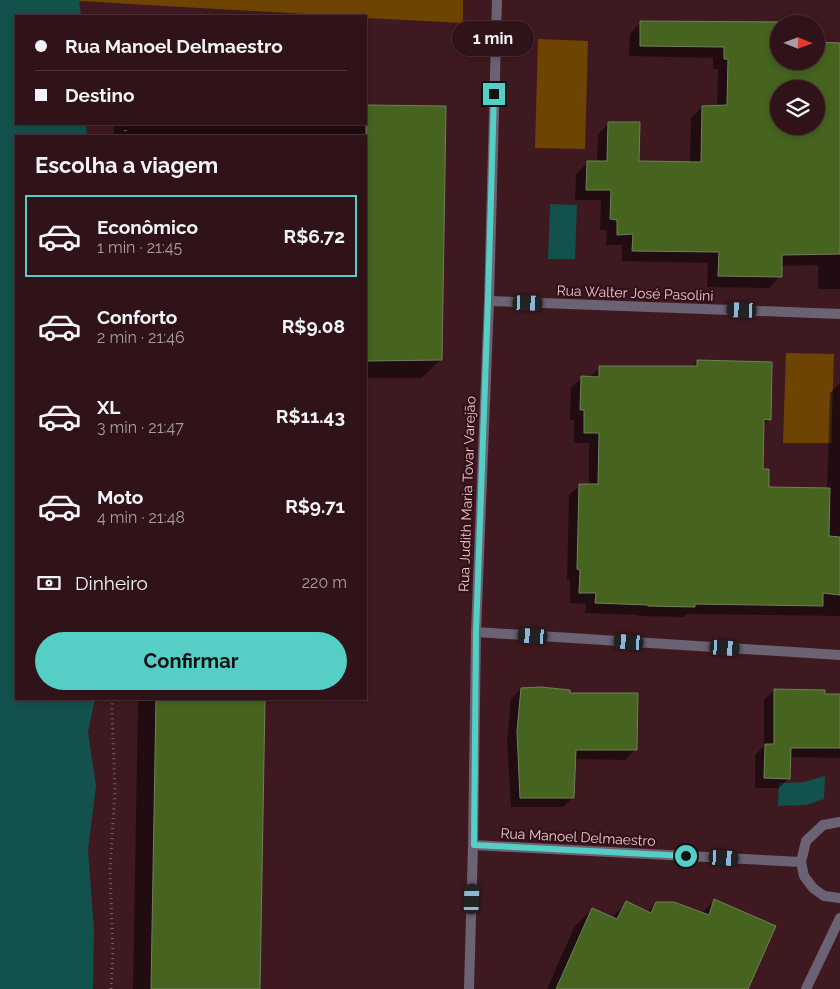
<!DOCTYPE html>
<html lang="pt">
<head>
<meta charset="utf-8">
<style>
  :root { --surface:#2f1318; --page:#371c21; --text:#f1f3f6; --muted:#a79ea2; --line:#4a3237; --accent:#55cec6 }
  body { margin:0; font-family:Raleway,sans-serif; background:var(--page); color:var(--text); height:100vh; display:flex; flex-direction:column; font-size:19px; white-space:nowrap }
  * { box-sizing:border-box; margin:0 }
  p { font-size:16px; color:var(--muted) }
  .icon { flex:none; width:28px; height:28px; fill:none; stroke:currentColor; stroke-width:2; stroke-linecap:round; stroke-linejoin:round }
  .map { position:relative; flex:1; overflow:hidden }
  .details { position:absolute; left:15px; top:135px; width:352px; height:565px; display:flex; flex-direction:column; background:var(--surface); border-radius:0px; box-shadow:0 2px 8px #0003,0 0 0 1px var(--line) }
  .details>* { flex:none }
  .banner { position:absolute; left:15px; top:15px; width:352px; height:110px; border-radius:0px; box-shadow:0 2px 8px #0003,0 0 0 1px var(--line); display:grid; align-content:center; height:110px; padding:0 20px; background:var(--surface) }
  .needle { width:32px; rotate:91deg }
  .tools { position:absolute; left:770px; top:15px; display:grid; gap:10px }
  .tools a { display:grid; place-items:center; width:55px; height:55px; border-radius:50%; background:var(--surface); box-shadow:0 2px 8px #0003,0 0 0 1px var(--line); font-size:25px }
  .end { position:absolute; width:22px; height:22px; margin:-11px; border:6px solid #55cec6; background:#111; box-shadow:0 0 0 2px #111 }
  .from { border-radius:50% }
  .bubble { position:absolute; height:35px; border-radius:18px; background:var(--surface); box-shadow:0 2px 8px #0003,0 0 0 1px var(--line); font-size:16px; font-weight:700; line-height:35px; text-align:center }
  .car { position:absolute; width:15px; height:30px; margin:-15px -8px; border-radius:6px; box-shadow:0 0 4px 1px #0007; background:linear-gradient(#222 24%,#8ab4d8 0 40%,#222 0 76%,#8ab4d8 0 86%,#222 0) }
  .banner b { display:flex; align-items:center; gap:18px; height:48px; font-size:19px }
  .banner b+b { border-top:1px solid var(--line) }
  .banner i { width:12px; height:12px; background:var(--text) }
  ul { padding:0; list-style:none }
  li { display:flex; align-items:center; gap:15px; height:82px; margin:0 10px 8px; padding:0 10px; border:2px solid transparent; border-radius:0px }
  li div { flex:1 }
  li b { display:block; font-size:19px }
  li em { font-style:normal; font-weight:700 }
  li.current { border-color:var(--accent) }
  li>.icon { width:45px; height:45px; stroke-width:1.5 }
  h2 { padding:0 20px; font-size:22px; line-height:60px }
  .pay { display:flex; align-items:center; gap:12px; height:55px; padding:0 20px; font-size:19px }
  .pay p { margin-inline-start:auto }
  .primary-button { display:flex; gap:10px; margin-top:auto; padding:10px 20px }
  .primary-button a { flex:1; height:58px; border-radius:30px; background:var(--accent); color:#111; font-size:20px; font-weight:700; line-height:58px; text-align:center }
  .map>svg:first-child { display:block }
  .green { fill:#6e4402 }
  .water { fill:#13514d }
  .shadow { fill:#0007; fill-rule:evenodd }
  .building { fill:#46631f; stroke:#6f815b; fill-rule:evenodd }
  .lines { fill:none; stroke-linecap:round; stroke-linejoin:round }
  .path { stroke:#7f5e63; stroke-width:3; stroke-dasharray:1 4; stroke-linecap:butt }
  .minor { stroke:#6b6273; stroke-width:10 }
  .route { stroke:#55cec6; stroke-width:6 }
  .labels { text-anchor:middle; stroke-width:4.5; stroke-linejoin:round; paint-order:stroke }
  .street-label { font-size:14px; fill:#e4cacd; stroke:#340f17 }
</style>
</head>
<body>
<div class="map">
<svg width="840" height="989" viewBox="0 0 840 989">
  <rect width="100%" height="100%" fill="#3f1920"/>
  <g class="green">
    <path d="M79 0H463V23L366 18V16H340L79 1Z"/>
    <path d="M538 39 588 41 585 149 535 148Z"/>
    <path d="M786 353 834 354 831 443H783Z"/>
  </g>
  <g class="water">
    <path d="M0 0H79L81 16H16V124H86L87 136H16V699H95L88 732 96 786 88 850 94 929 93 989H0Z"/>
    <path d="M550 204 577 205 575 259H548Z"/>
    <path d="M825 776 824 799 806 805 778 806 779 783 804 782Z"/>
  </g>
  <g class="shadow">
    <path d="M641 22 779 24V61L840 69V289H818V265L781 266 780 276 769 288 707 287 708 263 622 261V245H606L607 230H600L601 200H575L576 174 588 162H597L598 134 609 123 638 162 690 163 691 118 702 107H717L718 69H713V58L629 56 630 34ZM779 89H816V126H779Z"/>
    <path d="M114 124H366L441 359 422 378H366V136H114Z"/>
    <path d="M697 362 769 419 762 426 761 470 768 489 827 490 830 393 840 383V616L686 614 684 617 638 616V615L585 613 586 604 570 603V580H567L569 495 580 485H589V443H574V420H570L571 388 581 378H589L600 368 692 367Z"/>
    <path d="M521 689 569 694 635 750 625 760 574 759 573 797 563 807H511L507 741 511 699Z"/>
    <path d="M774 690 840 695V758L790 757 789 778 779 788H755V755L764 746V700Z"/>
    <path d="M138 699H264L258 989H133Z"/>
    <path d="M714 900 746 989H547L574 928 592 909 611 918 627 903 647 912 657 903 701 914Z"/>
  </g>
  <g class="building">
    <path d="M640 21 786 22V24H779V61H816V42L840 43V254L782 255V277L718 276 719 252 632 251 633 234 617 235V220L610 219 611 190H586L587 161H607L608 122H640L639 161 701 162 702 106 727 105 728 59H724V47L640 46ZM779 89H816V126H779Z"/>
    <path d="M366 105 446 106 442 360 366 361Z"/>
    <path d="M697 360 772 362 771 420 764 419 763 469H769V487L830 488 829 536 840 537V595L823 593V606L695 604V607L648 606V605L595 603 596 593H579L580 570 577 569 579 484H598L599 433H584V410H580L581 376 599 377V366H697Z"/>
    <path d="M541 687 570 690V693H638L637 750H576L574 798H520L517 731 521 688Z"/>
    <path d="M774 689 825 690V694H840V748H791L790 779 764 778 765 744H774Z"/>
    <path d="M156 699H265L260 989H151Z"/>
    <path d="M714 899 776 926 748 989H556L592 908 617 919 626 901 651 913 656 902H674L709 915Z"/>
  </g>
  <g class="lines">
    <g class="path">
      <path d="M125 136 126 124"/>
      <path d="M111 989 113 953 110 871 115 791 112 710 113 699"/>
    </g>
    <g class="minor">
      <path d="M489 301 840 314"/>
      <path d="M476 632 840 655"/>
      <path d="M840 822 823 825 806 841 801 862 804 876 813 888 824 896 840 898"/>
      <path d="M473 845 801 862"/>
      <path d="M469 989 473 845 476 632 489 301 497 0"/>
      <path d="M806 989 840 918"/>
    </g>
  </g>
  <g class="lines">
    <path class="route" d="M494 94 488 301 476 632 474 845 686 856"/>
  </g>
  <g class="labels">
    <g class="street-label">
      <text transform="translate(635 293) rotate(2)" y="5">Rua Walter José Pasolini</text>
      <text transform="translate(467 494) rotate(-88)" y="5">Rua Judith Maria Tovar Varejão</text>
      <text transform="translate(578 837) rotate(3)" y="5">Rua Manoel Delmaestro</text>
    </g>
  </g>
</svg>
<div class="tools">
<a><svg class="needle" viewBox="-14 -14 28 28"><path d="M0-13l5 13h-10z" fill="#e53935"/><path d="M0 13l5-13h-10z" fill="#a79ea2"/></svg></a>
<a><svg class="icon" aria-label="layers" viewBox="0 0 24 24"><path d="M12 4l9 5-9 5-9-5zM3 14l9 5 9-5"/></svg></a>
</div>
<i class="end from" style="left:686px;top:856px"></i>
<i class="end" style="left:494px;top:94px"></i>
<div class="bubble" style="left:452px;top:21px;width:82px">1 min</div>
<i class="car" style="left:528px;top:303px;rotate:92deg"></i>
<i class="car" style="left:742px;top:310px;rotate:272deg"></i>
<i class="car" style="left:533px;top:636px;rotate:274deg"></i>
<i class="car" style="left:629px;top:642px;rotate:274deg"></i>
<i class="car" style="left:725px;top:648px;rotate:94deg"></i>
<i class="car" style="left:724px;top:858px;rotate:93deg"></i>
<i class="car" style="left:472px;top:899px;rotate:2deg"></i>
<div class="banner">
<b><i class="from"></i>Rua Manoel Delmaestro</b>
<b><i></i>Destino</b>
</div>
<section class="details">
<h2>Escolha a viagem</h2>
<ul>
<li class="current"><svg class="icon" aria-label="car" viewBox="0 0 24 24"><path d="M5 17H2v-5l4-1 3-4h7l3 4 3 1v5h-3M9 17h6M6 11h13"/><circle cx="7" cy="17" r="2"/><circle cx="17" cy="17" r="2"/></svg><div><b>Econômico</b><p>1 min · 21:45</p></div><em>R$6.72</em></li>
<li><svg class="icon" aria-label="car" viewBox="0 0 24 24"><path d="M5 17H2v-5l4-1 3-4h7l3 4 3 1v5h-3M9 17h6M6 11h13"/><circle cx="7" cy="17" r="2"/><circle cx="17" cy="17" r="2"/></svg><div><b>Conforto</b><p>2 min · 21:46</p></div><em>R$9.08</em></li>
<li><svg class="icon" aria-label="car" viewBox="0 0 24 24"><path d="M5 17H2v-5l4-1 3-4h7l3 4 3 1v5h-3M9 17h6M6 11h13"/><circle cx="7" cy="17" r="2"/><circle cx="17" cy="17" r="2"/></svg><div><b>XL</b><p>3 min · 21:47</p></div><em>R$11.43</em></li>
<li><svg class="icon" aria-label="car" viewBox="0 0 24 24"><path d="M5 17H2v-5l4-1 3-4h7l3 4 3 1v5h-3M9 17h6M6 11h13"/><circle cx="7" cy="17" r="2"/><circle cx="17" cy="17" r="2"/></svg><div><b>Moto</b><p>4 min · 21:48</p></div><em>R$9.71</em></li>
</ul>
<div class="pay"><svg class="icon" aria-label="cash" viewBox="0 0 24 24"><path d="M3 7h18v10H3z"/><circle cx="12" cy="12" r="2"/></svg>Dinheiro<p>220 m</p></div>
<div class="primary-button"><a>Confirmar</a></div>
</section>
</div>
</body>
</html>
